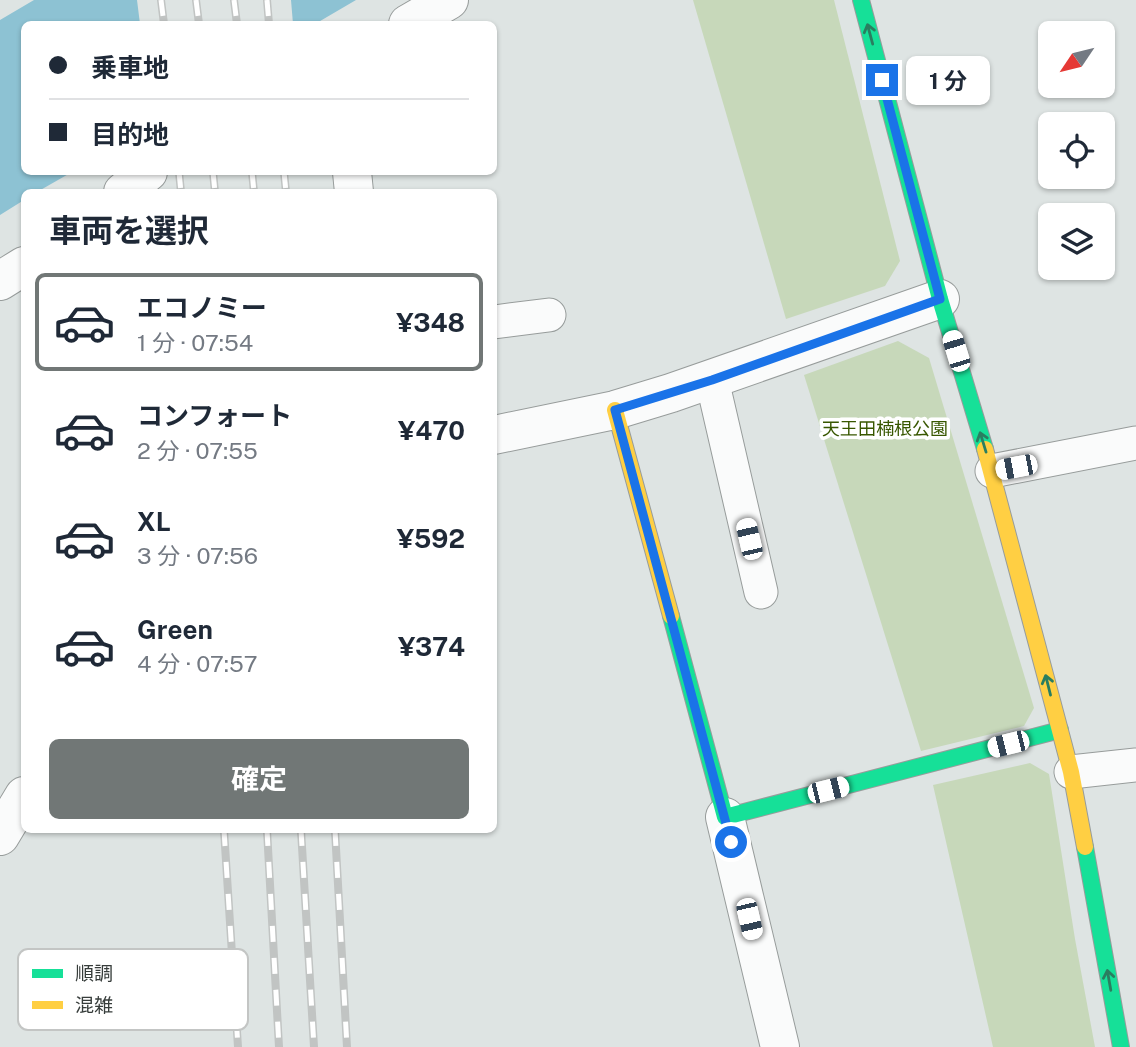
<!DOCTYPE html>
<html lang="ja">
<head>
<meta charset="utf-8">
<style>
  :root { --surface:#fff; --page:#f6f6f7; --text:#1f2937; --muted:#747a83; --line:#e0e1e3; --accent:#717776 }
  body { margin:0; font-family:"Public Sans","Noto Sans JP",sans-serif; background:var(--page); color:var(--text); height:100vh; display:flex; flex-direction:column; font-size:26px; white-space:nowrap }
  * { box-sizing:border-box; margin:0 }
  p { font-size:23px; color:var(--muted) }
  .icon { flex:none; width:38px; height:38px; fill:none; stroke:currentColor; stroke-width:2; stroke-linecap:round; stroke-linejoin:round }
  .map { position:relative; flex:1; overflow:hidden }
  .drawer { position:absolute; left:21px; top:189px; width:476px; height:644px; display:flex; flex-direction:column; background:var(--surface); border-radius:10px; box-shadow:0 2px 5px #0004 }
  .drawer>* { flex:none }
  .top-card { position:absolute; left:21px; top:21px; width:476px; height:154px; border-radius:10px; box-shadow:0 2px 5px #0004; display:grid; align-content:center; height:154px; padding:0 28px; background:var(--surface) }
  .needle { width:46px; rotate:235deg }
  .controls { position:absolute; left:1038px; top:21px; display:grid; gap:14px }
  .controls a { display:grid; place-items:center; width:77px; height:77px; border-radius:10px; background:var(--surface); box-shadow:0 2px 5px #0004; font-size:35px }
  .end { position:absolute; width:32px; height:32px; margin:-16px; border:9px solid #1a73e8; background:#fff; box-shadow:0 0 0 4px #fff }
  .from { border-radius:50% }
  .bubble { position:absolute; height:49px; border-radius:10px; background:var(--surface); box-shadow:0 2px 5px #0004; font-size:23px; font-weight:700; line-height:49px; text-align:center }
  .car { position:absolute; width:21px; height:42px; margin:-21px -10px; border-radius:9px; box-shadow:0 0 5px 2px #0007; background:linear-gradient(#fff 24%,#345 0 40%,#fff 0 76%,#345 0 86%,#fff 0) }
  .top-card b { display:flex; align-items:center; gap:24px; height:66px; font-size:26px }
  .top-card b+b { border-top:2px solid var(--line) }
  .top-card i { width:18px; height:18px; background:var(--text) }
  ul { padding:0; list-style:none }
  li { display:flex; align-items:center; gap:21px; height:98px; margin:0 14px 10px; padding:0 14px; border:4px solid transparent; border-radius:10px }
  li div { flex:1 }
  li b { display:block; font-size:26px }
  li em { font-style:normal; font-weight:700 }
  li.on { border-color:var(--accent) }
  li>.icon { width:63px; height:63px; stroke-width:1.5 }
  h2 { padding:0 28px; font-size:32px; line-height:84px }
  .button { display:flex; gap:14px; margin-top:auto; padding:14px 28px }
  .button a { flex:1; height:80px; border-radius:10px; background:var(--accent); color:#fff; font-size:28px; font-weight:700; line-height:80px; text-align:center }
  .map>svg:first-child { display:block }
  .green { fill:#c7d8ba }
  .water { fill:#8dc2d3 }
  .pier { fill:#dee4e3 }
  .lines { fill:none; stroke-linecap:round; stroke-linejoin:round }
  .lane-casing { stroke:#979c9b; stroke-width:35 }
  .street-casing { stroke:#979c9b; stroke-width:40 }
  .fast-casing { stroke:#979c9b; stroke-width:18 }
  .slow-casing { stroke:#979c9b; stroke-width:18 }
  .lane { stroke:#fafbfb; stroke-width:33 }
  .street { stroke:#fafbfb; stroke-width:38 }
  .fast { stroke:#16e098; stroke-width:16 }
  .slow { stroke:#ffcf43; stroke-width:16 }
  .rail-casing { stroke:#c1c4c3; stroke-width:8 }
  .rail { stroke:#fff; stroke-width:5; stroke-dasharray:16; stroke-linecap:butt }
  .oneway { stroke:#2a7e60 }
  .route { stroke:#1a73e8; stroke-width:9 }
  .labels { text-anchor:middle; stroke-width:7; stroke-linejoin:round; paint-order:stroke }
  .park-label { font-size:18px; fill:#385700; stroke:#fff }
  .key { fill:#fff; stroke:#c3c5c4; stroke-width:2 }
  .key-label { font-size:19px; fill:#373d3b }
</style>
</head>
<body>
<div class="map">
<svg width="1136" height="1047" viewBox="0 0 1136 1047">
  <rect width="100%" height="100%" fill="#dee4e3"/>
  <g class="green">
    <path d="M693 0H834L900 261 885 286 786 319Z"/>
    <path d="M898 341 929 358 1034 708 1024 726 921 751 804 375Z"/>
    <path d="M1030 763 1049 774 1075 939 1095 1047H993L933 785Z"/>
  </g>
  <path class="water" d="M34 0H356L315 24H24V172H72L37 192H24V200L0 215V20Z"/>
  <path class="pier" d="M137 0H291L293 24H140Z"/>
  <g class="lines">
    <g class="lane-casing">
      <g id="lane">
        <path d="M494 322 549 315"/>
        <path d="M712 380 761 592"/>
        <path d="M992 471 1136 443"/>
        <path d="M1071 772 1136 765"/>
      </g>
    </g>
    <g class="street-casing">
      <g id="street">
        <path d="M408 24 449 0"/>
        <path d="M352 172 354 192"/>
        <path d="M123 192 148 172"/>
        <path d="M0 281 24 266"/>
        <path d="M494 435 615 410 671 393 940 299"/>
        <path d="M725 817 780 1047"/>
        <path d="M0 836 24 796"/>
      </g>
    </g>
    <g class="fast-casing">
      <g id="fast">
        <path d="M861 0 940 299 985 449"/>
        <path d="M671 616 725 817 1060 730"/>
        <path d="M1085 847 1121 1047"/>
      </g>
    </g>
    <g class="slow-casing">
      <g id="slow">
        <path d="M615 410 671 616"/>
        <path d="M985 449 1071 772 1085 847"/>
      </g>
    </g>
    <use href="#lane" class="lane"/>
    <use href="#street" class="street"/>
    <use href="#fast" class="fast"/>
    <use href="#slow" class="slow"/>
    <g class="rail-casing">
      <g id="rail">
        <path d="M161 0 164 24"/>
        <path d="M196 0 199 24"/>
        <path d="M234 0 237 24"/>
        <path d="M267 0 269 24"/>
        <path d="M179 172 181 192"/>
        <path d="M213 172 215 192"/>
        <path d="M252 172 254 192"/>
        <path d="M284 172 286 192"/>
        <path d="M224 830 238 1047"/>
        <path d="M267 830 279 1047"/>
        <path d="M301 830 314 1047"/>
        <path d="M335 830 347 1047"/>
      </g>
    </g>
    <use href="#rail" class="rail"/>
  </g>
  <defs><path id="oneway-shaft" d="M-6 0H5M1.5-3L5.5 0L1.5 3" fill="none" stroke-width="1.6" stroke-linecap="round" stroke-linejoin="round" transform="scale(1.75)"/></defs>
  <g class="oneway">
    <use href="#oneway-shaft" transform="translate(870 34) rotate(-105)"/>
    <use href="#oneway-shaft" transform="translate(983 442) rotate(-107)"/>
    <use href="#oneway-shaft" transform="translate(1048 685) rotate(-104)"/>
    <use href="#oneway-shaft" transform="translate(1109 980) rotate(-100)"/>
  </g>
  <g class="lines">
    <path class="route" d="M731 842 615 410 712 380 940 299 882 80"/>
  </g>
  <g class="labels">
    <g class="park-label">
      <text x="885" y="435">天王田楠根公園</text>
    </g>
  </g>
  <rect x="18" y="949" width="230" height="81" rx="10" class="key"/>
  <rect x="32" y="969" width="31" height="9" fill="#16e098"/>
  <rect x="32" y="1001" width="31" height="8" fill="#ffcf43"/>
  <g class="key-label">
    <text x="75" y="980">順調</text>
    <text x="75" y="1012">混雑</text>
  </g>
</svg>
<div class="controls">
<a><svg class="needle" viewBox="-14 -14 28 28"><path d="M0-13l5 13h-10z" fill="#e53935"/><path d="M0 13l5-13h-10z" fill="#747a83"/></svg></a>
<a><svg class="icon" aria-label="locate" viewBox="0 0 24 24"><circle cx="12" cy="12" r="6"/><path d="M12 2v4M12 18v4M2 12h4M18 12h4"/></svg></a>
<a><svg class="icon" aria-label="layers" viewBox="0 0 24 24"><path d="M12 4l9 5-9 5-9-5zM3 14l9 5 9-5"/></svg></a>
</div>
<i class="end from" style="left:731px;top:842px"></i>
<i class="end" style="left:882px;top:80px"></i>
<div class="bubble" style="left:906px;top:56px;width:84px">1 分</div>
<i class="car" style="left:956px;top:351px;rotate:343deg"></i>
<i class="car" style="left:1016px;top:467px;rotate:259deg"></i>
<i class="car" style="left:749px;top:539px;rotate:347deg"></i>
<i class="car" style="left:1008px;top:744px;rotate:256deg"></i>
<i class="car" style="left:828px;top:790px;rotate:76deg"></i>
<i class="car" style="left:749px;top:919px;rotate:167deg"></i>
<div class="top-card">
<b><i class="from"></i>乗車地</b>
<b><i></i>目的地</b>
</div>
<section class="drawer">
<h2>車両を選択</h2>
<ul>
<li class="on"><svg class="icon" aria-label="car" viewBox="0 0 24 24"><path d="M5 17H2v-5l4-1 3-4h7l3 4 3 1v5h-3M9 17h6M6 11h13"/><circle cx="7" cy="17" r="2"/><circle cx="17" cy="17" r="2"/></svg><div><b>エコノミー</b><p>1 分 · 07:54</p></div><em>¥348</em></li>
<li><svg class="icon" aria-label="car" viewBox="0 0 24 24"><path d="M5 17H2v-5l4-1 3-4h7l3 4 3 1v5h-3M9 17h6M6 11h13"/><circle cx="7" cy="17" r="2"/><circle cx="17" cy="17" r="2"/></svg><div><b>コンフォート</b><p>2 分 · 07:55</p></div><em>¥470</em></li>
<li><svg class="icon" aria-label="car" viewBox="0 0 24 24"><path d="M5 17H2v-5l4-1 3-4h7l3 4 3 1v5h-3M9 17h6M6 11h13"/><circle cx="7" cy="17" r="2"/><circle cx="17" cy="17" r="2"/></svg><div><b>XL</b><p>3 分 · 07:56</p></div><em>¥592</em></li>
<li><svg class="icon" aria-label="car" viewBox="0 0 24 24"><path d="M5 17H2v-5l4-1 3-4h7l3 4 3 1v5h-3M9 17h6M6 11h13"/><circle cx="7" cy="17" r="2"/><circle cx="17" cy="17" r="2"/></svg><div><b>Green</b><p>4 分 · 07:57</p></div><em>¥374</em></li>
</ul>
<div class="button"><a>確定</a></div>
</section>
</div>
</body>
</html>
